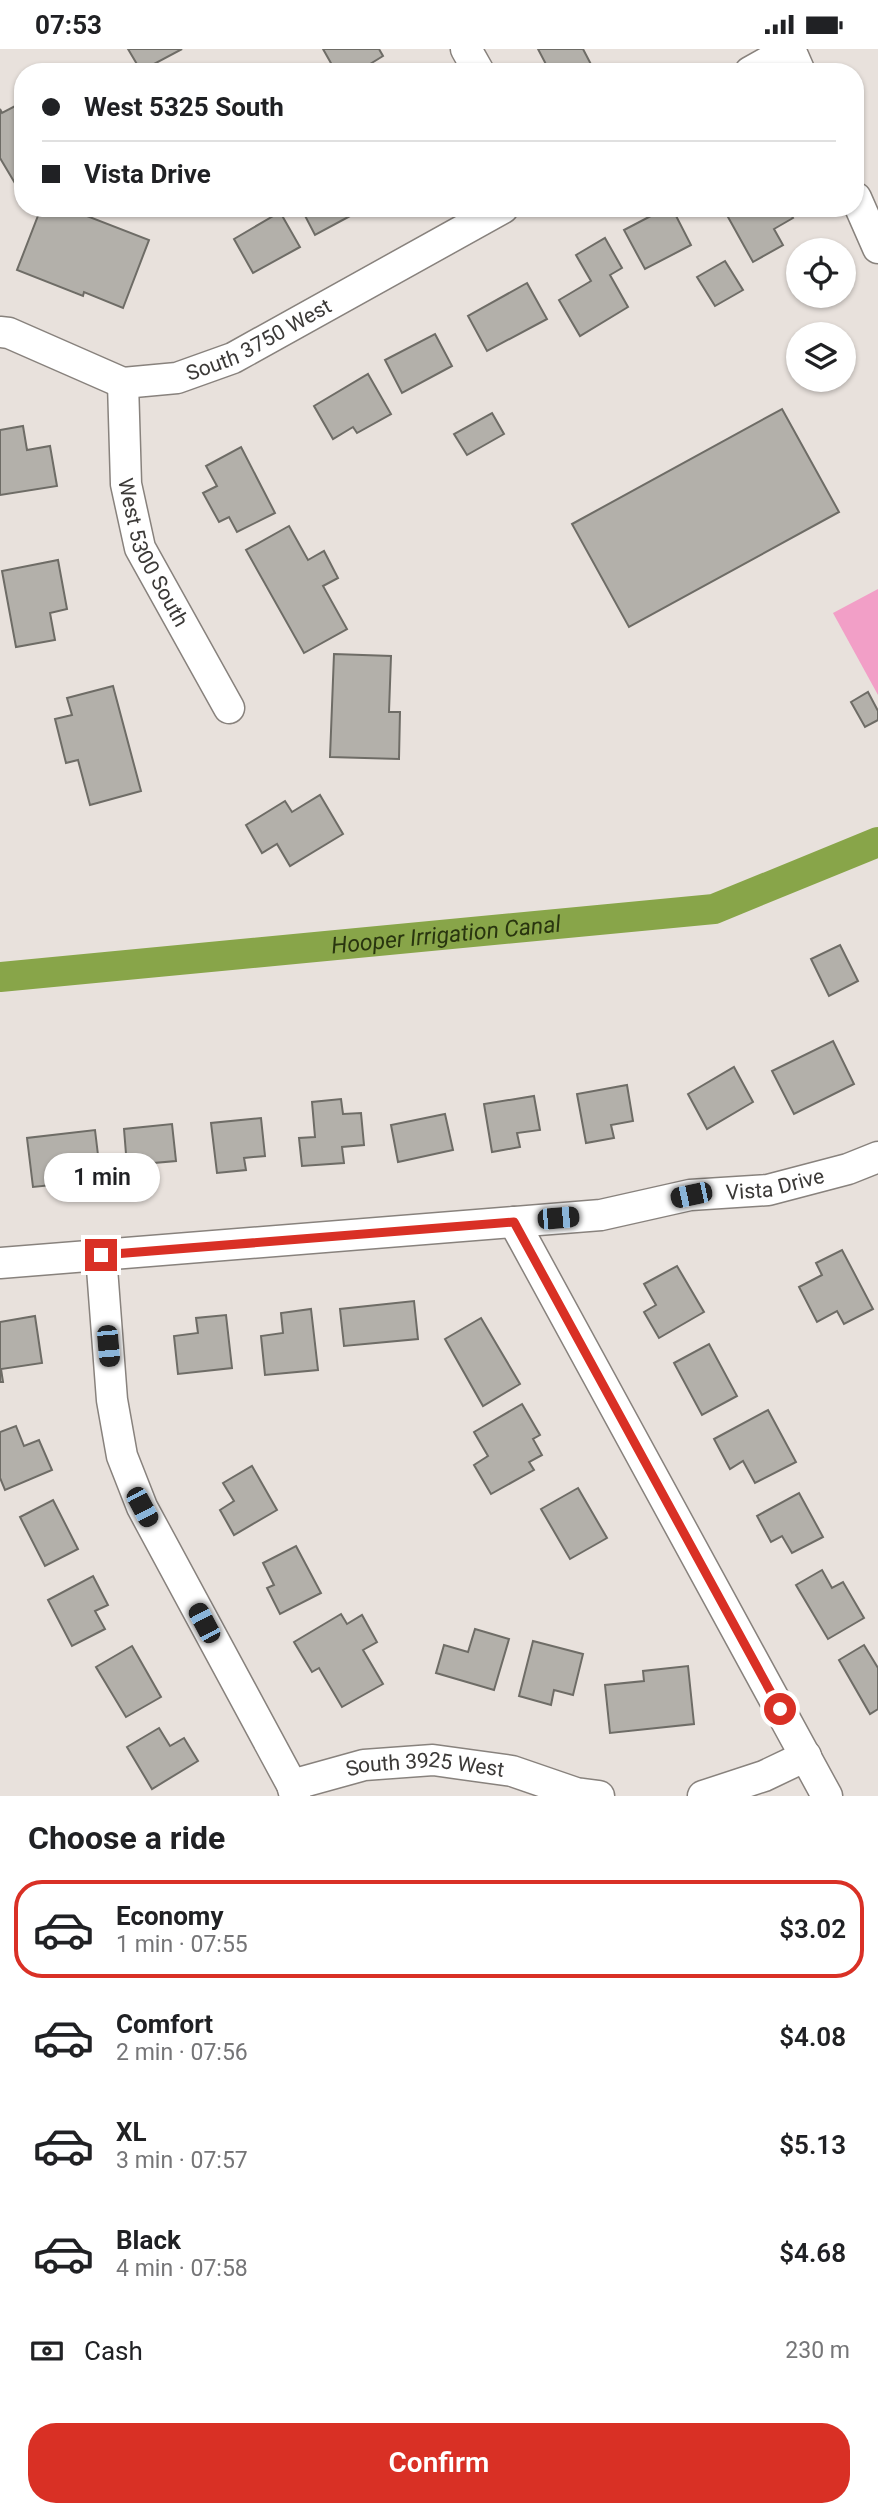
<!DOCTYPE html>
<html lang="en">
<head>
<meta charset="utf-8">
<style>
  :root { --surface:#fff; --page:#f2f2f2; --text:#202124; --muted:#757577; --line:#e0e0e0; --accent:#d93025 }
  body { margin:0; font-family:Roboto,sans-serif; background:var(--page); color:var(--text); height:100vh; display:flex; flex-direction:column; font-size:26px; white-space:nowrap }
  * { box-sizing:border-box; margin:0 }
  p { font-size:23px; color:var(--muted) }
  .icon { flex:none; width:38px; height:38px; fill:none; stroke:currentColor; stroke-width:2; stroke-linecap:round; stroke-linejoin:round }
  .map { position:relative; height:1747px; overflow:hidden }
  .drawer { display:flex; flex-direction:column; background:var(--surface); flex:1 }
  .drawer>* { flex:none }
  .banner { position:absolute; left:14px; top:14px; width:850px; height:154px; border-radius:28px; box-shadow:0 2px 5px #0004; display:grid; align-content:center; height:154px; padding:0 28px; background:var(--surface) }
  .tools { position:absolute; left:786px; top:189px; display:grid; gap:14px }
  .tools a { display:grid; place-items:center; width:70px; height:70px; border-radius:50%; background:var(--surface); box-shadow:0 2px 5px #0004; font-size:35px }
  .end { position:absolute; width:32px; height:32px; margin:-16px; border:9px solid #d93025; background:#fff; box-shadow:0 0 0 4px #fff }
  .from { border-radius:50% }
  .bubble { position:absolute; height:49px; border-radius:24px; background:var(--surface); box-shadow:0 2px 5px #0004; font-size:23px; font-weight:600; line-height:49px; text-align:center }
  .car { position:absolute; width:21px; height:42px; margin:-21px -10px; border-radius:9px; box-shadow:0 0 5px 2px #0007; background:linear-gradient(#222 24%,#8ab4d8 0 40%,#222 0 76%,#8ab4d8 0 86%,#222 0) }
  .banner b { display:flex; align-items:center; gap:24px; height:66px; font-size:26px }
  .banner b+b { border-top:2px solid var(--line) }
  .banner i { width:18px; height:18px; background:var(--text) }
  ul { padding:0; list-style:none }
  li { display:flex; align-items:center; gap:21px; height:98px; margin:0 14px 10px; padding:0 14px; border:4px solid transparent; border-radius:28px }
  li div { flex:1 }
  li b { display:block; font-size:26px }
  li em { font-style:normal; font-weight:600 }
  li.selected { border-color:var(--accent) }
  li>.icon { width:63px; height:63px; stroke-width:1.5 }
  h2 { padding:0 28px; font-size:32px; line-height:84px }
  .pay { display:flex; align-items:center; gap:18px; height:77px; padding:0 28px; font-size:26px }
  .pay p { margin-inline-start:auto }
  .action { display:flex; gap:14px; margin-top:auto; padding:14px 28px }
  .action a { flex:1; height:80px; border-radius:28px; background:var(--accent); color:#fff; font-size:28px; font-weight:600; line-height:80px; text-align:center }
  .status { display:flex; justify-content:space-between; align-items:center; height:49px; padding:0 35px; background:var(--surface); direction:ltr }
  .status svg { height:19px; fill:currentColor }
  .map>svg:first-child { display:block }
  .green { fill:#f29fc7 }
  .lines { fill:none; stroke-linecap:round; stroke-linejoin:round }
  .canal { stroke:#88a549; stroke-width:30 }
  .building { fill:#b3b0aa; stroke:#6e6c66; stroke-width:2 }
  .minor-casing { stroke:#88827d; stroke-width:33 }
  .minor { stroke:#fff; stroke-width:30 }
  .route { stroke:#d93025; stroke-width:9 }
  .labels { text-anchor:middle; stroke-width:7; stroke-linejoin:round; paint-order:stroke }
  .street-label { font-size:21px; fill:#3b3937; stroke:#e8e1dc }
  .water-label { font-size:23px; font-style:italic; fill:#29350f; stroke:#e8e1dc }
</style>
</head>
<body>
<div class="status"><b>07:53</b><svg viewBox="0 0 49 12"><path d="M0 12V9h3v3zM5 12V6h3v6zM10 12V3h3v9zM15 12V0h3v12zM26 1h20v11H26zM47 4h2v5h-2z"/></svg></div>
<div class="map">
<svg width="878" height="1747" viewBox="0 0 878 1747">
  <rect width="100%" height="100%" fill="#e8e1dc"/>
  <path class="green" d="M878 540V646L833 564Z"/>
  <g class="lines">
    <path class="canal" id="s1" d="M0 928 714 860 878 793"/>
  </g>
  <g class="building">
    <path d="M128 0H182L141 22Z"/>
    <path d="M323 0H379L383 7 357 23H336Z"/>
    <path d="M538 0H583L595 23H550Z"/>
    <path d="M23 53V132L16 136 0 109V60L2 64Z"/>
    <path d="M41 159H53L67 165 69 160 149 191 123 259 84 243 83 247 17 221Z"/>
    <path d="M301 159H365L315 186Z"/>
    <path d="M666 159H672L691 196 645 220 624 181Z"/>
    <path d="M723 159H787L793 169 774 180 783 196 753 213Z"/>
    <path d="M280 163 300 198 253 224 234 190Z"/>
    <path d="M605 189 622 219 610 226 628 258 580 287 559 251 591 232 576 206Z"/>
    <path d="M725 212 743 241 715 257 697 228Z"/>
    <path d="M527 234 547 270 487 302 468 267Z"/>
    <path d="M435 285 452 317 402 344 385 311Z"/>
    <path d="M368 325 391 365 357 384 353 378 333 390 314 357Z"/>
    <path d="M782 360 839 463 629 578 572 475Z"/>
    <path d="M492 364 504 385 467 406 454 385Z"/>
    <path d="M23 377 27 401 50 397 57 437 0 446V381Z"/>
    <path d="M241 398 275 464 237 483 229 468 219 473 203 444 217 437 206 417Z"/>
    <path d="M289 477 308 511 324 502 338 529 323 537 347 580 304 604 246 501Z"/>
    <path d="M58 511 67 560 50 564 55 591 16 598 2 522Z"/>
    <path d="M334 605 391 607 389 663H400L399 710 330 708Z"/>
    <path d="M113 637 141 742 90 756 78 711 66 714 55 670 72 666 67 649Z"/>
    <path d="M868 643 878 662V671L865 678 851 653Z"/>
    <path d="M320 746 343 785 290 817 277 795 262 804 246 776 285 752 292 763Z"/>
    <path d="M840 896 858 932 829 947 811 910Z"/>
    <path d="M833 992 854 1035 794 1065 772 1022Z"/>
    <path d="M734 1018 753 1053 707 1080 688 1045Z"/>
    <path d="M627 1036 633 1072 611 1076 614 1089 586 1094 577 1045Z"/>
    <path d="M534 1047 540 1081 517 1084 520 1098 492 1103 484 1055Z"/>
    <path d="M341 1050 343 1065 361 1064 364 1096 342 1098 344 1114 302 1117 299 1089 315 1088 312 1053Z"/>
    <path d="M445 1065 453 1101 398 1113 391 1076Z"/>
    <path d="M261 1069 265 1107 244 1109 246 1121 217 1124 211 1074Z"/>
    <path d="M172 1075 176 1112 154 1114 155 1127 128 1130 124 1080Z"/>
    <path d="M95 1081 101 1131 33 1138 27 1089Z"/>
    <path d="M842 1201 873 1260 844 1275 837 1262 817 1273 799 1238 822 1226 816 1214Z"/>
    <path d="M677 1217 704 1263 659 1289 644 1263 656 1256 644 1235Z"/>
    <path d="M414 1252 418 1290 344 1297 340 1260Z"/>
    <path d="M311 1260 318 1321 265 1326 261 1287 283 1284 281 1264Z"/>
    <path d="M226 1266 232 1319 178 1325 174 1287 198 1284 196 1269Z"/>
    <path d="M35 1267 42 1314 1 1320 3 1333H0V1273Z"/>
    <path d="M481 1269 520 1335 483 1357 445 1290Z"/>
    <path d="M709 1295 737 1347 702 1366 674 1314Z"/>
    <path d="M522 1355 540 1386 533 1390 542 1406 529 1413 534 1421 491 1445 474 1416 488 1407 474 1383Z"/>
    <path d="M768 1361 796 1413 755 1434 743 1412 730 1420 714 1390Z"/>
    <path d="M16 1377 24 1397 39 1391 52 1421 5 1441 0 1429V1383Z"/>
    <path d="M252 1417 277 1461 234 1486 220 1461 234 1452 223 1434Z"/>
    <path d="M578 1439 607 1489 570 1510 541 1460Z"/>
    <path d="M799 1444 823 1488 792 1504 782 1487 771 1493 757 1467Z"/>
    <path d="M53 1451 78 1500 45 1517 20 1468Z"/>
    <path d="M296 1497 321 1544 280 1565 267 1539 274 1536 263 1514Z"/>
    <path d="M822 1521 832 1539 843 1533 864 1569 828 1590 796 1536Z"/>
    <path d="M93 1527 108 1556 95 1562 105 1580 72 1597 48 1551Z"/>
    <path d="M341 1565 347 1575 362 1566 377 1593 363 1601 383 1635 342 1658 319 1619 312 1623 294 1593Z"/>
    <path d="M475 1580 509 1590 494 1641 436 1624 444 1596 468 1603Z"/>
    <path d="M533 1592 583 1605 573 1646 554 1641 551 1656 519 1647Z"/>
    <path d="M864 1596 878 1619V1660L870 1665 839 1611Z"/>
    <path d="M132 1597 161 1648 126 1668 96 1618Z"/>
    <path d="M688 1617 694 1675 610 1684 605 1636 644 1632 643 1622Z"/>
    <path d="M159 1679 170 1697 184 1689 198 1712 152 1740 127 1698Z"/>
  </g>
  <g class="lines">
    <g class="minor-casing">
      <g id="minor">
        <path d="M466 0 479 23"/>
        <path d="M790 0 800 23"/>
        <path d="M750 23 791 0"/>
        <path d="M856 149 878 199"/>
        <path id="s2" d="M0 283 9 284 123 334 177 329 233 309 503 159"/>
        <path id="s3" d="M123 334 126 435 140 499 229 659"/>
        <path d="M514 1173 827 1747"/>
        <path d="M101 1206 112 1351 122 1407 142 1458 292 1736 295 1747"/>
        <path id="s4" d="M0 1214 601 1166 690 1146 768 1141 848 1120 878 1108"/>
        <path id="s5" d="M292 1736 364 1716 433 1711 512 1722 576 1744 599 1747"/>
        <path d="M703 1747 764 1727 806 1707"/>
      </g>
    </g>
    <use href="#minor" class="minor"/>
  </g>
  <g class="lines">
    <path class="route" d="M101 1206 514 1173 780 1660"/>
  </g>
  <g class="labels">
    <g class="street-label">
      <text dy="7" stroke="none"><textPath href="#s2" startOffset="278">South 3750 West</textPath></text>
      <text dy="7" stroke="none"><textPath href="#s3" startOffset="175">West 5300 South</textPath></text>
      <text dy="7" stroke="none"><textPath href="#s4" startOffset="780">Vista Drive</textPath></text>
      <text dy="7" stroke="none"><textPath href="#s5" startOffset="136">South 3925 West</textPath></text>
    </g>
    <g class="water-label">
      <text dy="8" stroke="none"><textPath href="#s1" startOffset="448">Hooper Irrigation Canal</textPath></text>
    </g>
  </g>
</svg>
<div class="tools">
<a><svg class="icon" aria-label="locate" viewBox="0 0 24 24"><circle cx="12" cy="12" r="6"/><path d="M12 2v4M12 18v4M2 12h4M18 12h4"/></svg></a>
<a><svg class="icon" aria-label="layers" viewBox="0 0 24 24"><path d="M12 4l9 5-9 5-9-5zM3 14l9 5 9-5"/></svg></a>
</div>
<i class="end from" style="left:780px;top:1660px"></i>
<i class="end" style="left:101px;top:1206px"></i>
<div class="bubble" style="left:44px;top:1104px;width:116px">1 min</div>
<i class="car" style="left:691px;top:1146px;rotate:258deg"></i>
<i class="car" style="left:558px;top:1169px;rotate:85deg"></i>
<i class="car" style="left:108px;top:1297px;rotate:175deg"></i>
<i class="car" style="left:142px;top:1458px;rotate:152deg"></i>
<i class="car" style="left:204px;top:1574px;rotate:332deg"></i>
<div class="banner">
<b><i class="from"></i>West 5325 South</b>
<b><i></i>Vista Drive</b>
</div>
</div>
<section class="drawer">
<h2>Choose a ride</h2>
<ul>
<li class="selected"><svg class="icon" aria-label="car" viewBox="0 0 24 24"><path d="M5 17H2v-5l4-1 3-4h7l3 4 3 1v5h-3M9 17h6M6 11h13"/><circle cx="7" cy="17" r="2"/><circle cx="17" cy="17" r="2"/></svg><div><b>Economy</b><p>1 min · 07:55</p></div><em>$3.02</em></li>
<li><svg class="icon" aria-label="car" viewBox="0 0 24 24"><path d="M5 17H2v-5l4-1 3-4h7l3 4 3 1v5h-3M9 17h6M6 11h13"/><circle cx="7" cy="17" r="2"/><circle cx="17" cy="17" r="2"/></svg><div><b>Comfort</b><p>2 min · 07:56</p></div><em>$4.08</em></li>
<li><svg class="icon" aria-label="car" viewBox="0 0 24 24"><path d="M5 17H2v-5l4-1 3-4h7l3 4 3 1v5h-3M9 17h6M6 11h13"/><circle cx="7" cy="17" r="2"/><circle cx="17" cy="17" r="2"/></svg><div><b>XL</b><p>3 min · 07:57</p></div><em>$5.13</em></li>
<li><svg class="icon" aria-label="car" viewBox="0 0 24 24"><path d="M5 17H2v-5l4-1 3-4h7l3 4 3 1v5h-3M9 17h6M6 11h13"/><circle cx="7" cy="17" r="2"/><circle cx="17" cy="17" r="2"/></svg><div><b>Black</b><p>4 min · 07:58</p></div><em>$4.68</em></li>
</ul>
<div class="pay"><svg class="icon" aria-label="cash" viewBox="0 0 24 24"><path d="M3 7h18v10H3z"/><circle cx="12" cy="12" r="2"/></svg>Cash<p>230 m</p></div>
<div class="action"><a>Confirm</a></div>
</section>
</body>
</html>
